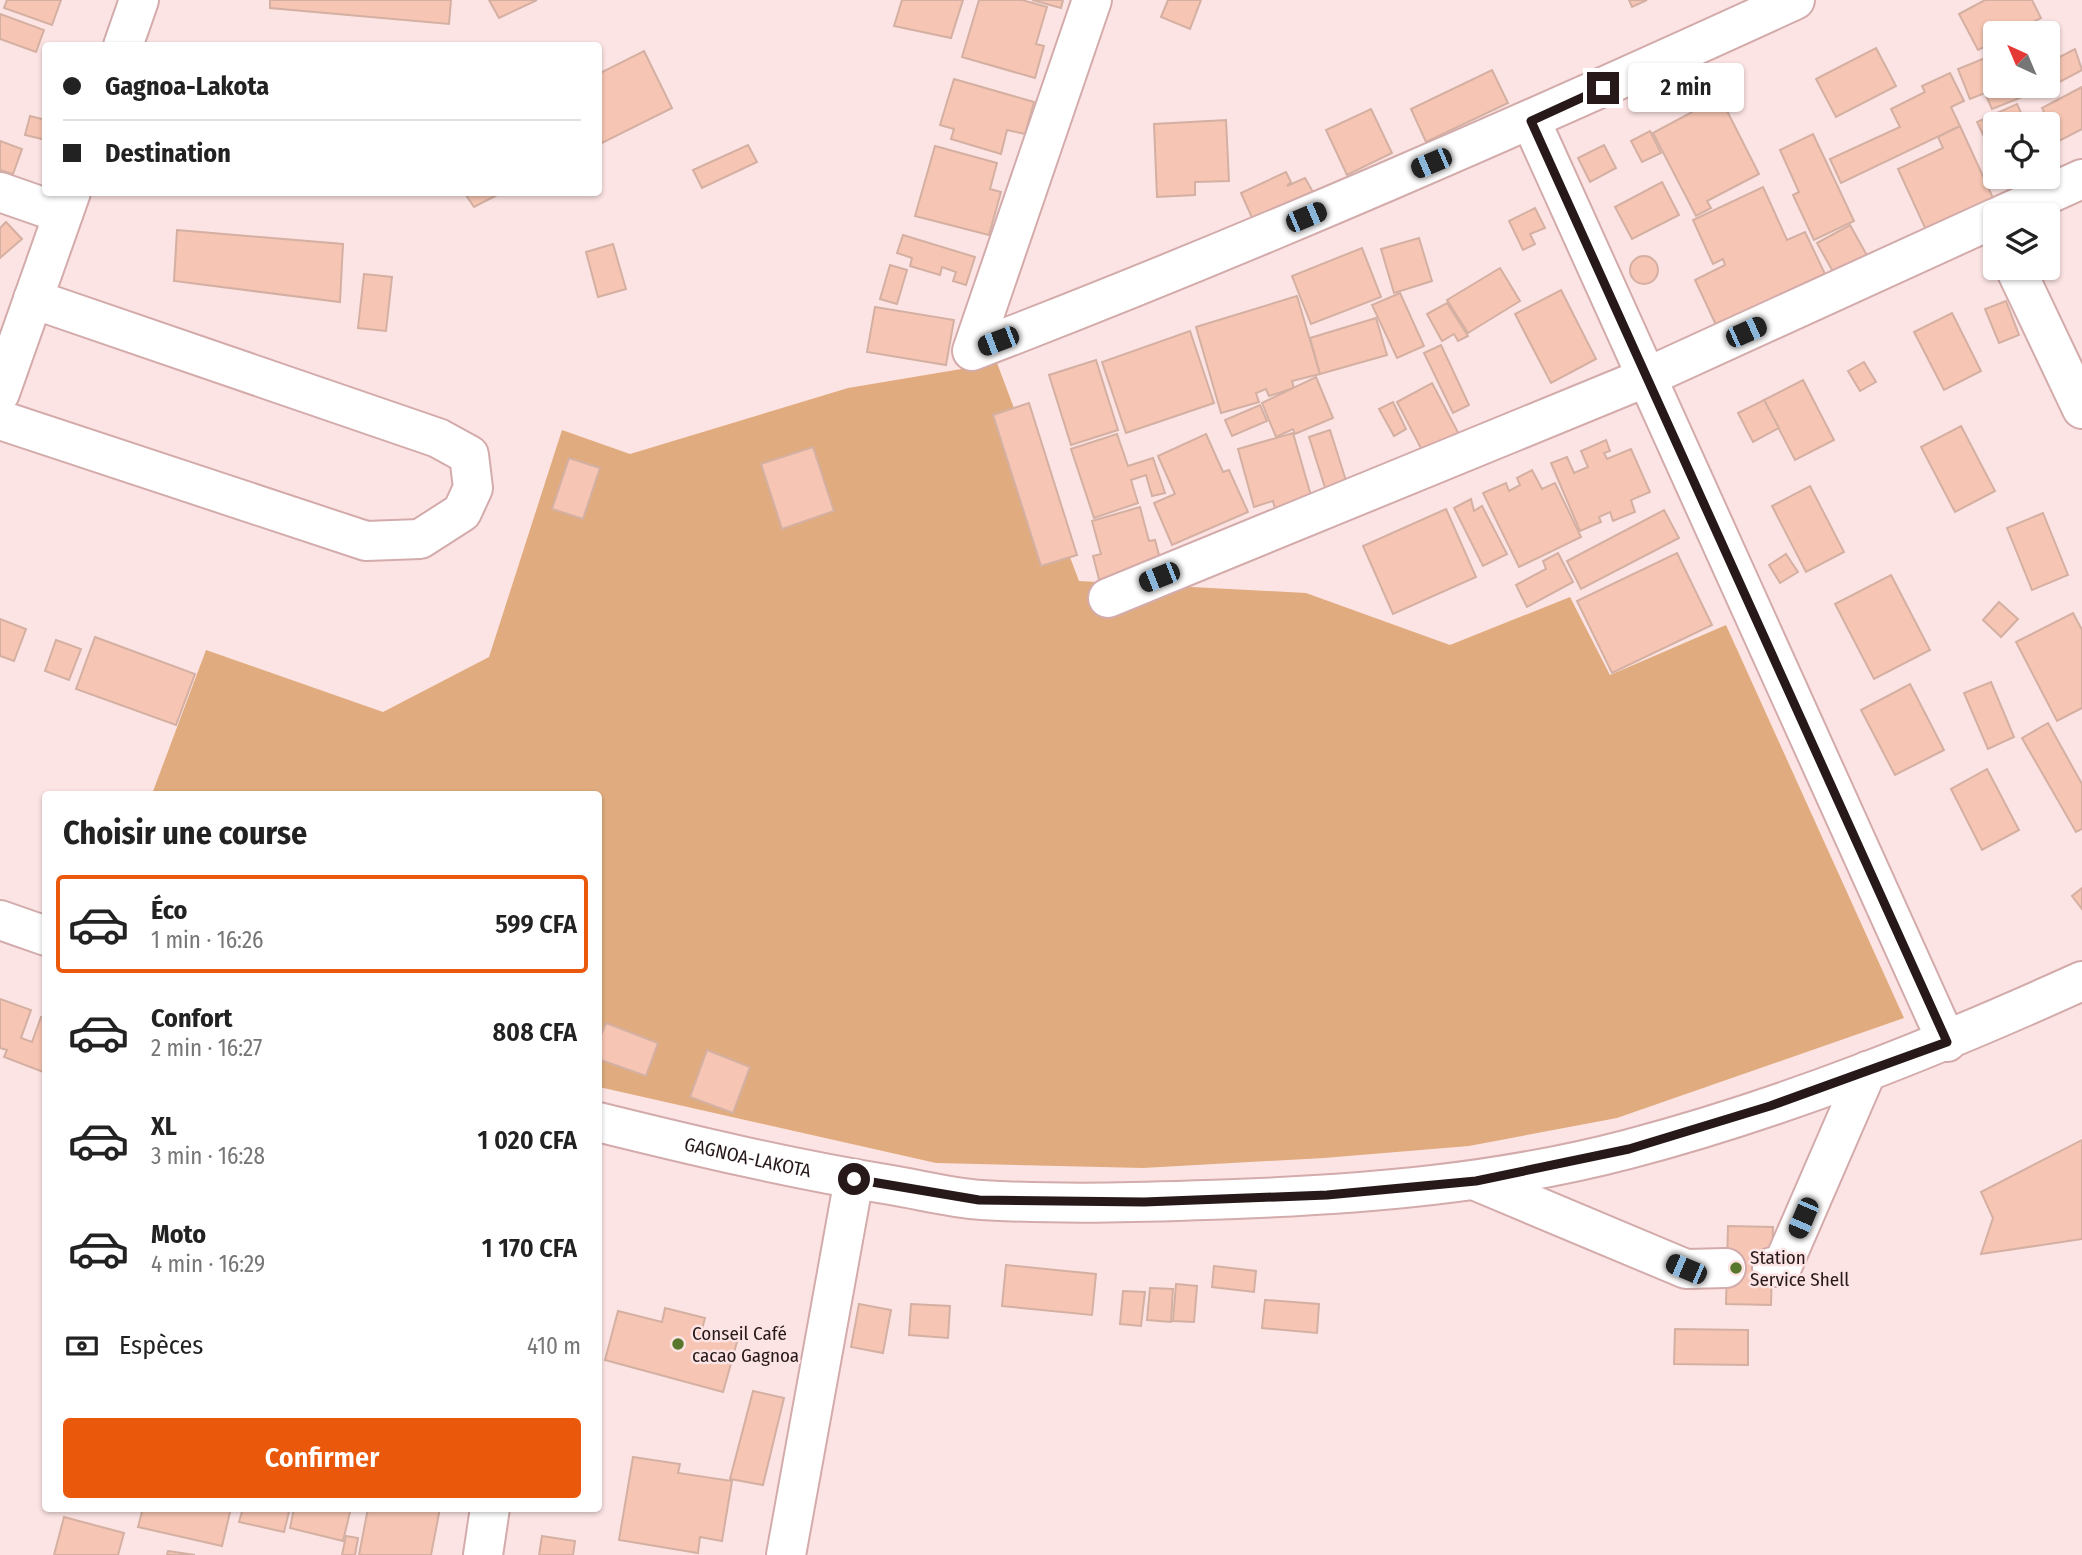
<!DOCTYPE html>
<html lang="fr">
<head>
<meta charset="utf-8">
<style>
  :root { --surface:#fff; --page:#f6f6f6; --text:#222; --muted:#767676; --line:#e0e0e0; --accent:#ea580c }
  body { margin:0; font-family:"Fira Sans Condensed",sans-serif; background:var(--page); color:var(--text); height:100vh; display:flex; flex-direction:column; font-size:26px; white-space:nowrap }
  * { box-sizing:border-box; margin:0 }
  p { font-size:23px; color:var(--muted) }
  .icon { flex:none; width:38px; height:38px; fill:none; stroke:currentColor; stroke-width:2; stroke-linecap:round; stroke-linejoin:round }
  .map { position:relative; flex:1; overflow:hidden }
  .details { position:absolute; left:42px; top:791px; width:560px; height:721px; display:flex; flex-direction:column; background:var(--surface); border-radius:7px; box-shadow:0 2px 5px #0004 }
  .details>* { flex:none }
  .top-card { position:absolute; left:42px; top:42px; width:560px; height:154px; border-radius:7px; box-shadow:0 2px 5px #0004; display:grid; align-content:center; height:154px; padding:0 21px; background:var(--surface) }
  .needle { width:46px; rotate:316deg }
  .tools { position:absolute; left:1983px; top:21px; display:grid; gap:14px }
  .tools a { display:grid; place-items:center; width:77px; height:77px; border-radius:7px; background:var(--surface); box-shadow:0 2px 5px #0004; font-size:35px }
  .end { position:absolute; width:32px; height:32px; margin:-16px; border:9px solid #271919; background:#fff; box-shadow:0 0 0 4px #fff }
  .from { border-radius:50% }
  .bubble { position:absolute; height:49px; border-radius:7px; background:var(--surface); box-shadow:0 2px 5px #0004; font-size:23px; font-weight:600; line-height:49px; text-align:center }
  .car { position:absolute; width:21px; height:42px; margin:-21px -10px; border-radius:9px; box-shadow:0 0 5px 2px #0007; background:linear-gradient(#222 24%,#8ab4d8 0 40%,#222 0 76%,#8ab4d8 0 86%,#222 0) }
  .top-card b { display:flex; align-items:center; gap:24px; height:66px; font-size:26px }
  .top-card b+b { border-top:2px solid var(--line) }
  .top-card i { width:18px; height:18px; background:var(--text) }
  ul { padding:0; list-style:none }
  li { display:flex; align-items:center; gap:21px; height:98px; margin:0 14px 10px; padding:0 7px; border:4px solid transparent; border-radius:7px }
  li div { flex:1 }
  li b { display:block; font-size:26px }
  li em { font-style:normal; font-weight:600 }
  li.active { border-color:var(--accent) }
  li>.icon { width:63px; height:63px; stroke-width:1.5 }
  h2 { padding:0 21px; font-size:32px; line-height:84px }
  .pay { display:flex; align-items:center; gap:18px; height:77px; padding:0 21px; font-size:26px }
  .pay p { margin-inline-start:auto }
  .action { display:flex; gap:14px; margin-top:auto; padding:14px 21px }
  .action a { flex:1; height:80px; border-radius:7px; background:var(--accent); color:#fff; font-size:28px; font-weight:600; line-height:80px; text-align:center }
  .map>svg:first-child { display:block }
  .green { fill:#e0ac7f }
  .building { fill:#f7c5b3; stroke:#d4b0a3; stroke-width:2 }
  .lines { fill:none; stroke-linecap:round; stroke-linejoin:round }
  .minor-casing { stroke:#d3abab; stroke-width:42 }
  .major-casing { stroke:#d3abab; stroke-width:42 }
  .minor { stroke:#fff; stroke-width:38 }
  .major { stroke:#fff; stroke-width:38 }
  .route { stroke:#271919; stroke-width:9 }
  .poi-dot { fill:#59772c; stroke:#fde4e4; stroke-width:2.5 }
  .labels { text-anchor:middle; stroke-width:5; stroke-linejoin:round; paint-order:stroke }
  .street-label { font-size:19px; fill:#271919; stroke:#fde4e4 }
  .poi-label { font-size:19px; fill:#271919; stroke:#fde4e4; text-anchor:start }
</style>
</head>
<body>
<div class="map">
<svg width="2082" height="1555" viewBox="0 0 2082 1555">
  <rect width="100%" height="100%" fill="#fde4e4"/>
  <path class="green" d="M997 363 1079 581 1306 593 1450 645 1570 597 1610 675 1726 625 1904 1018 1617 1118 1469 1146 1324 1158 1143 1168 936 1163 599 1087 598 794H152L206 650 383 712 489 657 562 430 630 454 848 388Z"/>
  <g class="building">
    <path d="M7 0H61L52 25 4 8Z"/>
    <path d="M270 0H451L449 24 270 8Z"/>
    <path d="M489 0H537L499 18Z"/>
    <path d="M902 0H963L951 38 894 26Z"/>
    <path d="M979 0H1022L1047 7 1036 44 1044 46 1035 78 962 57Z"/>
    <path d="M1032 0H1063L1061 8Z"/>
    <path d="M1168 0H1201L1190 29 1161 17Z"/>
    <path d="M1629 0H1647L1632 7Z"/>
    <path d="M1985 0H2032L2041 18 2011 33H1995V42L1978 50 1959 14Z"/>
    <path d="M0 14 44 30 36 52 0 39Z"/>
    <path d="M1876 48 1896 86 1836 117 1816 79Z"/>
    <path d="M2075 49 2082 70 2037 94 2033 86H2048V63Z"/>
    <path d="M644 51 672 108 598 145V74Z"/>
    <path d="M1995 54V86H2027L2030 94 1992 109 1985 93 1970 99 1958 69Z"/>
    <path d="M1492 70 1508 103 1426 142 1411 109Z"/>
    <path d="M1950 73 1964 101 1951 107 1960 126 1841 183 1830 159 1900 127 1891 109 1925 92 1922 86Z"/>
    <path d="M954 79 1034 102 1025 134 1007 130 1001 154 951 139 954 129 940 125Z"/>
    <path d="M2082 87V129L2059 141 2042 108Z"/>
    <path d="M1720 97 1759 174 1707 201 1711 208 1696 216 1653 133Z"/>
    <path d="M2017 104 2026 124H1995V160L1977 122Z"/>
    <path d="M1371 109 1392 153 1347 175 1326 130Z"/>
    <path d="M30 116 46 120V140L25 135Z"/>
    <path d="M1226 120 1229 181 1195 182V195L1157 197 1154 124Z"/>
    <path d="M1960 126 1993 198 1926 230 1898 169 1943 148 1938 137Z"/>
    <path d="M1650 131 1661 153 1642 162 1631 141Z"/>
    <path d="M1813 134 1854 221 1814 240 1793 195 1799 192 1780 150Z"/>
    <path d="M0 141 22 149 13 174 0 170Z"/>
    <path d="M748 145 757 162 702 188 693 170Z"/>
    <path d="M1604 145 1616 168 1590 182 1578 158Z"/>
    <path d="M935 146 997 163 990 189 1001 192 989 235 915 216Z"/>
    <path d="M1286 172 1291 182 1287 186 1305 178 1313 192 1253 220 1241 193Z"/>
    <path d="M2003 177H2043L2010 193Z"/>
    <path d="M1662 182 1679 215 1632 239 1615 207Z"/>
    <path d="M1763 187 1787 240 1805 232 1825 274 1716 325 1695 280 1725 265 1723 259 1713 264 1693 220Z"/>
    <path d="M464 192H503L474 207Z"/>
    <path d="M1535 208 1545 228 1530 234 1535 244 1523 250 1509 221Z"/>
    <path d="M6 222 22 239 0 258V228Z"/>
    <path d="M1850 225 1869 259 1836 277 1817 243Z"/>
    <path d="M177 230 343 244 340 302 174 281Z"/>
    <path d="M903 235 975 257 966 285 953 281 956 272 942 267 940 275 910 266 912 258 897 253Z"/>
    <path d="M1419 238 1432 281 1394 293 1381 249Z"/>
    <path d="M613 244 626 289 598 297 586 252Z"/>
    <path d="M1362 248 1381 297 1311 324 1292 276Z"/>
    <circle cx="1644" cy="270" r="14"/>
    <path d="M890 265 907 270 897 304 880 299Z"/>
    <path d="M1500 268 1520 301 1468 333 1447 300Z"/>
    <path d="M364 274 392 277 386 331 358 328Z"/>
    <path d="M1561 290 1596 359 1551 383 1515 314Z"/>
    <path d="M1400 293 1424 346 1397 358 1372 305Z"/>
    <path d="M1297 296 1320 374 1292 381 1294 388 1269 396 1266 389 1256 393 1259 402 1221 413 1196 327Z"/>
    <path d="M2006 301 2019 335 1999 343 1985 309Z"/>
    <path d="M1447 303 1468 336 1458 341 1454 334 1442 341 1427 314Z"/>
    <path d="M875 307 954 320 946 365 867 352Z"/>
    <path d="M1952 313 1981 371 1944 390 1914 332Z"/>
    <path d="M1376 318 1387 355 1320 374 1310 338Z"/>
    <path d="M1190 331 1214 403 1126 433 1102 362Z"/>
    <path d="M1441 345 1469 405 1453 413 1424 353Z"/>
    <path d="M1096 360 1118 430 1071 445 1049 375Z"/>
    <path d="M1864 362 1876 382 1860 391 1848 371Z"/>
    <path d="M1316 377 1333 418 1295 434 1293 429 1276 437 1262 403Z"/>
    <path d="M1803 380 1834 440 1795 460 1764 400Z"/>
    <path d="M1432 383 1462 440 1426 458 1397 402Z"/>
    <path d="M1764 400 1779 428 1753 442 1738 413Z"/>
    <path d="M1393 402 1406 429 1394 436 1379 409Z"/>
    <path d="M1029 403 1077 555 1041 566 993 415Z"/>
    <path d="M1260 405 1267 421 1232 436 1225 420Z"/>
    <path d="M1961 426 1995 491 1955 512 1921 447Z"/>
    <path d="M1330 430 1349 490 1328 497 1309 437Z"/>
    <path d="M1293 433 1312 499 1275 509 1273 501 1254 507 1238 449Z"/>
    <path d="M1117 434 1128 466 1153 458 1165 493 1152 496 1146 475 1131 480 1138 503 1094 518 1071 449Z"/>
    <path d="M1206 434 1223 472 1229 470 1248 512 1172 545 1154 503 1175 494 1158 456Z"/>
    <path d="M1606 440 1610 451 1604 453 1607 459 1631 449 1650 492 1631 500 1635 512 1613 521 1610 512 1599 517 1601 522 1580 531 1551 463 1567 457 1574 473 1588 467 1581 451Z"/>
    <path d="M813 447 834 511 782 529 761 464Z"/>
    <path d="M569 458 600 468 583 519 552 509Z"/>
    <path d="M1532 470 1542 489 1555 483 1581 537 1519 567 1483 493 1506 483 1509 491 1520 485 1517 478Z"/>
    <path d="M1810 486 1844 552 1806 572 1772 506Z"/>
    <path d="M1471 499 1474 511 1482 506 1507 554 1483 566 1454 508Z"/>
    <path d="M1140 507 1149 541 1155 540 1164 574 1102 591 1093 556 1101 554 1092 521Z"/>
    <path d="M1446 509 1476 577 1393 614 1363 546Z"/>
    <path d="M1664 510 1679 538 1581 589 1567 561Z"/>
    <path d="M2043 513 2068 575 2032 590 2007 528Z"/>
    <path d="M1558 553 1573 582 1527 607 1516 585 1546 569 1543 561Z"/>
    <path d="M1677 553 1712 625 1612 673 1577 601Z"/>
    <path d="M1786 554 1798 572 1780 583 1769 565Z"/>
    <path d="M1891 575 1930 650 1874 679 1835 604Z"/>
    <path d="M1999 602 2018 619 2001 637 1983 620Z"/>
    <path d="M2073 613 2082 630V708L2057 721 2016 642Z"/>
    <path d="M0 619 26 629 14 661 0 656Z"/>
    <path d="M95 637 195 674 176 725 76 689Z"/>
    <path d="M56 640 81 649 69 680 45 671Z"/>
    <path d="M1991 682 2014 737 1988 749 1964 693Z"/>
    <path d="M1910 684 1944 750 1895 775 1861 710Z"/>
    <path d="M2048 723 2082 784V829L2076 832 2022 738Z"/>
    <path d="M1987 769 2019 830 1982 850 1951 789Z"/>
    <path d="M2082 888V909L2072 896Z"/>
    <path d="M0 999 31 1010 21 1038 32 1042 41 1017 46 1018V1073L4 1057 7 1050 0 1048Z"/>
    <path d="M606 1023 658 1043 646 1076 598 1059V1043Z"/>
    <path d="M707 1050 750 1067 733 1113 690 1097Z"/>
    <path d="M2082 1140V1239L1981 1254 1993 1218 1981 1192Z"/>
    <path d="M1728 1226 1773 1227 1771 1305 1726 1304Z"/>
    <path d="M1006 1265 1096 1274 1092 1315 1002 1306Z"/>
    <path d="M1214 1266 1256 1271 1254 1292 1212 1287Z"/>
    <path d="M1176 1284 1197 1286 1194 1322 1173 1321Z"/>
    <path d="M1150 1288 1173 1289 1171 1322 1147 1320Z"/>
    <path d="M1123 1291 1145 1292 1141 1326 1120 1324Z"/>
    <path d="M1265 1300 1319 1304 1317 1333 1262 1328Z"/>
    <path d="M859 1304 891 1310 883 1353 851 1347Z"/>
    <path d="M911 1304 950 1306 948 1338 909 1335Z"/>
    <path d="M665 1308 705 1318 701 1333 737 1342 723 1392 605 1360 618 1311 662 1322Z"/>
    <path d="M1675 1329 1748 1330V1365L1674 1364Z"/>
    <path d="M753 1391 784 1398 763 1485 730 1479Z"/>
    <path d="M633 1457 680 1464 678 1473 732 1481 722 1541 700 1537 698 1553 619 1540Z"/>
    <path d="M143 1508H231L222 1546 138 1527Z"/>
    <path d="M243 1508H290L284 1532 239 1522Z"/>
    <path d="M294 1508H351L343 1541 290 1528Z"/>
    <path d="M368 1508H440L431 1555H359Z"/>
    <path d="M64 1517 124 1533 118 1555H54Z"/>
    <path d="M346 1536 358 1538 355 1555H342Z"/>
    <path d="M542 1536 575 1541 573 1555H539Z"/>
    <path d="M168 1551 195 1555H167Z"/>
  </g>
  <g class="lines">
    <g class="minor-casing">
      <g id="minor">
        <path d="M1092 0 972 351C1251 244 1524 124 1795 0"/>
        <path d="M123 46 139 0"/>
        <path d="M1531 121 1947 1042"/>
        <path d="M0 192 63 214"/>
        <path d="M2002 215 2082 179"/>
        <path d="M2015 268 2082 409"/>
        <path d="M0 393 71 192"/>
        <path d="M0 420 366 541 420 539 462 512 473 488 469 455 438 438 33 299"/>
        <path d="M1108 598 1647 377 1995 218"/>
        <path d="M1476 1181 1686 1269 1726 1268"/>
        <path d="M1772 1267H1782L1867 1071"/>
        <path d="M483 1555 490 1508"/>
        <path d="M786 1555 854 1179"/>
      </g>
    </g>
    <g class="major-casing">
      <g id="major">
        <path d="M0 920 46 936"/>
        <path id="s1" d="M598 1122C695 1146 792 1169 891 1185 921 1190 952 1198 982 1200 1066 1205 1151 1202 1235 1199 1368 1194 1500 1183 1629 1149 1785 1108 1936 1047 2082 981"/>
      </g>
    </g>
    <use href="#minor" class="minor"/>
    <use href="#major" class="major"/>
  </g>
  <g class="lines">
    <path class="route" d="M854 1179 979 1200 1144 1202 1327 1195 1476 1181 1629 1149 1770 1106 1947 1042 1531 121 1603 88"/>
  </g>
  <g class="poi-dot">
    <circle cx="1736" cy="1268" r="7"/>
    <circle cx="678" cy="1344" r="7"/>
  </g>
  <g class="labels">
    <g class="street-label">
      <text dy="7" stroke="none"><textPath href="#s1" startOffset="154">GAGNOA-LAKOTA</textPath></text>
    </g>
    <g class="poi-label">
      <text x="1750" y="1264">Station<tspan x="1750" dy="22">Service Shell</tspan></text>
      <text x="692" y="1340">Conseil Café<tspan x="692" dy="22">cacao Gagnoa</tspan></text>
    </g>
  </g>
</svg>
<div class="tools">
<a><svg class="needle" viewBox="-14 -14 28 28"><path d="M0-13l5 13h-10z" fill="#e53935"/><path d="M0 13l5-13h-10z" fill="#767676"/></svg></a>
<a><svg class="icon" aria-label="locate" viewBox="0 0 24 24"><circle cx="12" cy="12" r="6"/><path d="M12 2v4M12 18v4M2 12h4M18 12h4"/></svg></a>
<a><svg class="icon" aria-label="layers" viewBox="0 0 24 24"><path d="M12 4l9 5-9 5-9-5zM3 14l9 5 9-5"/></svg></a>
</div>
<i class="end from" style="left:854px;top:1179px"></i>
<i class="end" style="left:1603px;top:88px"></i>
<div class="bubble" style="left:1628px;top:63px;width:116px">2 min</div>
<i class="car" style="left:1431px;top:163px;rotate:247deg"></i>
<i class="car" style="left:1306px;top:217px;rotate:67deg"></i>
<i class="car" style="left:1746px;top:332px;rotate:66deg"></i>
<i class="car" style="left:998px;top:341px;rotate:249deg"></i>
<i class="car" style="left:1159px;top:577px;rotate:248deg"></i>
<i class="car" style="left:1803px;top:1218px;rotate:203deg"></i>
<i class="car" style="left:1686px;top:1269px;rotate:293deg"></i>
<div class="top-card">
<b><i class="from"></i>Gagnoa-Lakota</b>
<b><i></i>Destination</b>
</div>
<section class="details">
<h2>Choisir une course</h2>
<ul>
<li class="active"><svg class="icon" aria-label="car" viewBox="0 0 24 24"><path d="M5 17H2v-5l4-1 3-4h7l3 4 3 1v5h-3M9 17h6M6 11h13"/><circle cx="7" cy="17" r="2"/><circle cx="17" cy="17" r="2"/></svg><div><b>Éco</b><p>1 min · 16:26</p></div><em>599 CFA</em></li>
<li><svg class="icon" aria-label="car" viewBox="0 0 24 24"><path d="M5 17H2v-5l4-1 3-4h7l3 4 3 1v5h-3M9 17h6M6 11h13"/><circle cx="7" cy="17" r="2"/><circle cx="17" cy="17" r="2"/></svg><div><b>Confort</b><p>2 min · 16:27</p></div><em>808 CFA</em></li>
<li><svg class="icon" aria-label="car" viewBox="0 0 24 24"><path d="M5 17H2v-5l4-1 3-4h7l3 4 3 1v5h-3M9 17h6M6 11h13"/><circle cx="7" cy="17" r="2"/><circle cx="17" cy="17" r="2"/></svg><div><b>XL</b><p>3 min · 16:28</p></div><em>1 020 CFA</em></li>
<li><svg class="icon" aria-label="car" viewBox="0 0 24 24"><path d="M5 17H2v-5l4-1 3-4h7l3 4 3 1v5h-3M9 17h6M6 11h13"/><circle cx="7" cy="17" r="2"/><circle cx="17" cy="17" r="2"/></svg><div><b>Moto</b><p>4 min · 16:29</p></div><em>1 170 CFA</em></li>
</ul>
<div class="pay"><svg class="icon" aria-label="cash" viewBox="0 0 24 24"><path d="M3 7h18v10H3z"/><circle cx="12" cy="12" r="2"/></svg>Espèces<p>410 m</p></div>
<div class="action"><a>Confirmer</a></div>
</section>
</div>
</body>
</html>
